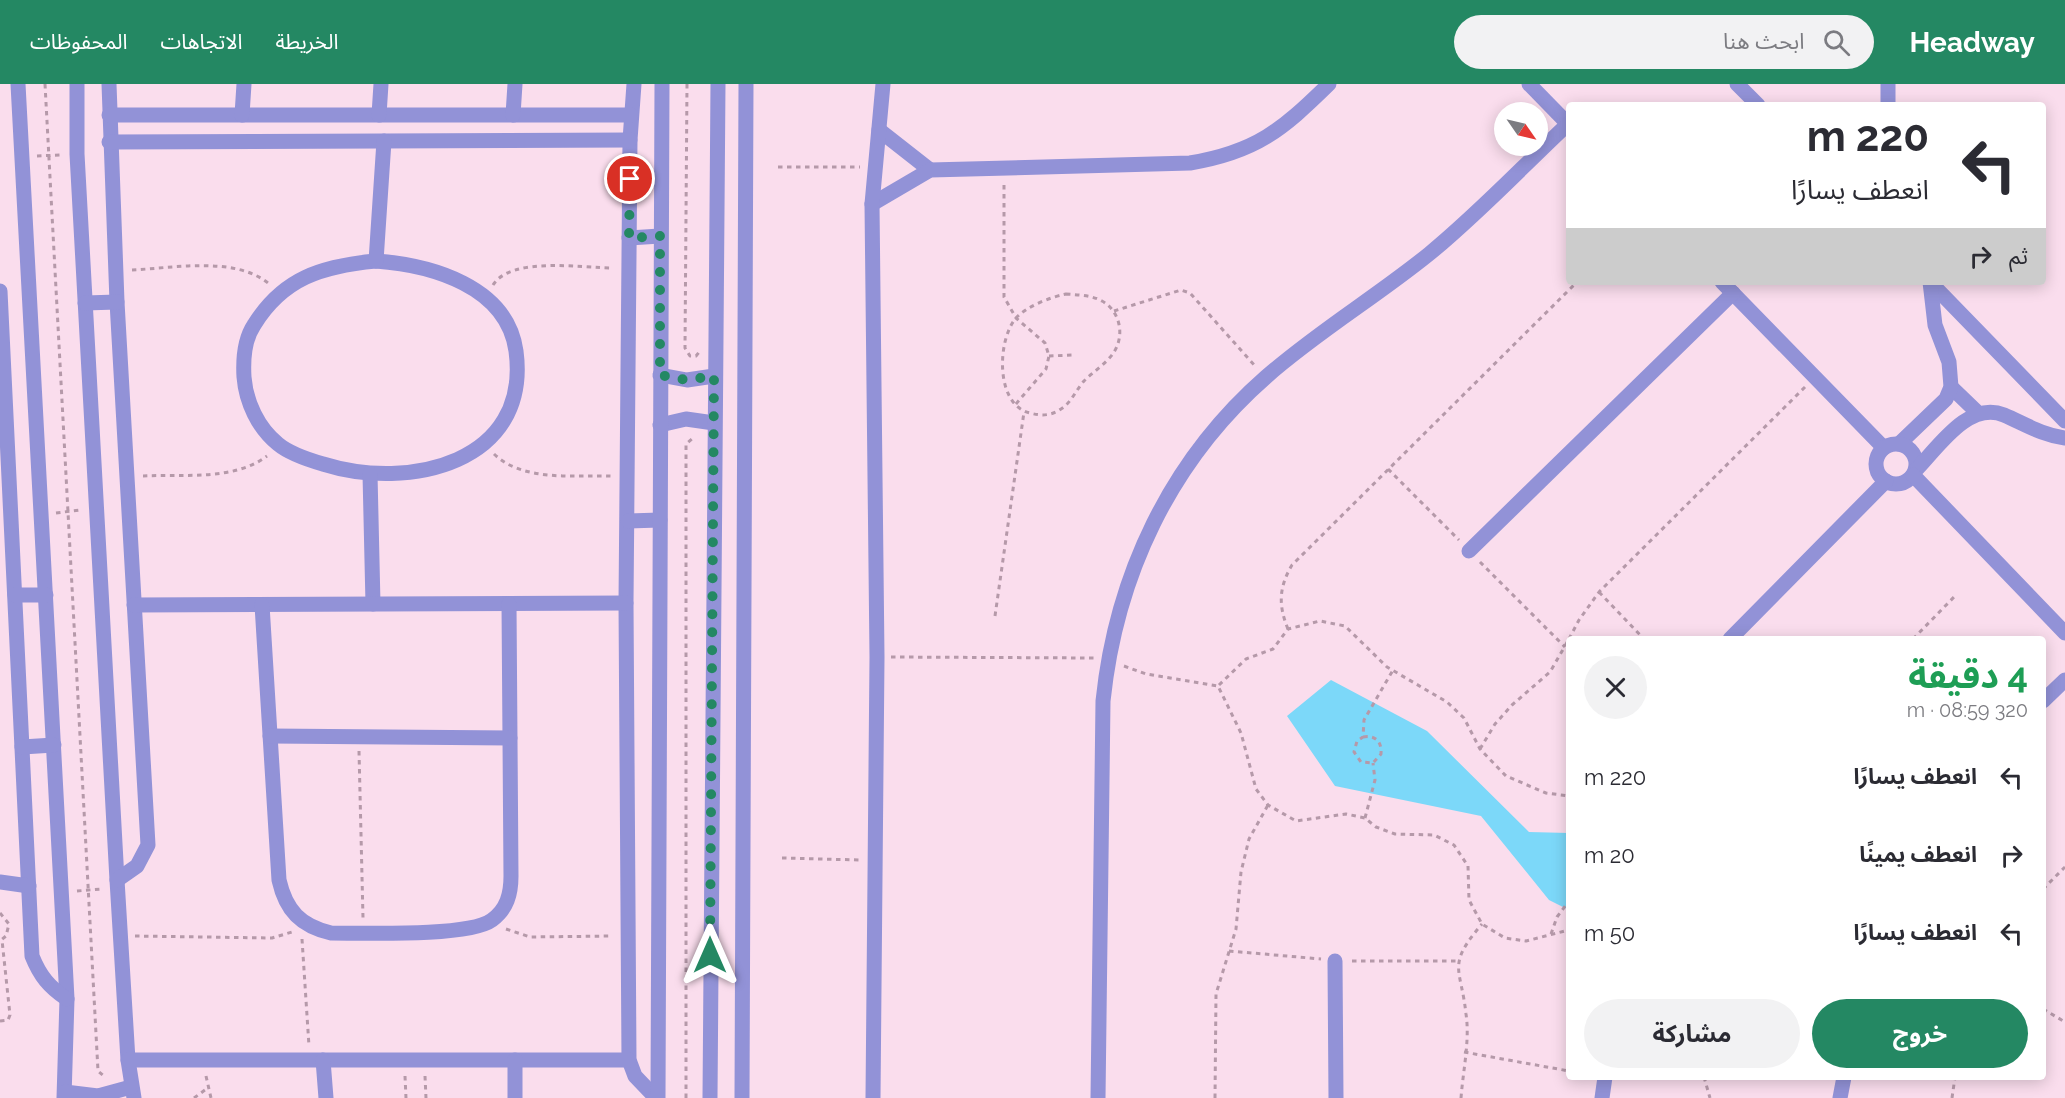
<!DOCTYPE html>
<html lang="ar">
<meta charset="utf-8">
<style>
body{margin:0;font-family:Raleway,"Noto Sans Arabic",sans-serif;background:#f2f2f3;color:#2b2b33;direction:rtl;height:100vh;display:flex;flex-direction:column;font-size:22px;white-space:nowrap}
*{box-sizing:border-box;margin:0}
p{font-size:20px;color:#7c7c81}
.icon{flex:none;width:33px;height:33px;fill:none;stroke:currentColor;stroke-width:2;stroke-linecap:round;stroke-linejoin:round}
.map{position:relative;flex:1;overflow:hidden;direction:ltr}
.details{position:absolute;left:1566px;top:552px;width:480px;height:444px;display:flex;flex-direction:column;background:#fff;border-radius:6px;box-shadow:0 3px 15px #0003;direction:rtl}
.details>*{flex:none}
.top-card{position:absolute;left:1566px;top:18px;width:480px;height:183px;border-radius:6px;box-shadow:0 3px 15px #0003;direction:rtl;background:#fff;color:#2b2b33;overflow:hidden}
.needle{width:39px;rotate:124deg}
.tools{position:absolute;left:1494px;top:18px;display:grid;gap:12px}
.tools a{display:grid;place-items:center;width:54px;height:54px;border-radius:50%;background:#fff;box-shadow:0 3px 15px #0003;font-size:30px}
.pin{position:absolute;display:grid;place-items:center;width:51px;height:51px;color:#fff;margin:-26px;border:3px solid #fff;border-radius:50%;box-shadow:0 2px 6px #0007}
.me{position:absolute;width:66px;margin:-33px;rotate:0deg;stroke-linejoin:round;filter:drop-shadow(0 0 4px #0008)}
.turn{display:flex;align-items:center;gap:21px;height:126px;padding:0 18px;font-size:27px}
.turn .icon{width:78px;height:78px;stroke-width:2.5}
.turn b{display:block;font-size:42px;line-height:51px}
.then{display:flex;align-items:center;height:57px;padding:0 18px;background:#0003;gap:12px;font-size:22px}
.round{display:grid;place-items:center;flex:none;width:63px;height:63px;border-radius:32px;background:#f2f2f3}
.overview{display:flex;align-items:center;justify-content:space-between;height:102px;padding:0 18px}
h1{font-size:36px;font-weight:700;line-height:45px;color:#1e9e55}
.action{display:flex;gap:12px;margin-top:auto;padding:12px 18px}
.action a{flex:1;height:69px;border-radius:36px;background:#248863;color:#fff;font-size:24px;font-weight:700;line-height:69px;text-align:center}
.action a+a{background:#f2f2f3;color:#2b2b33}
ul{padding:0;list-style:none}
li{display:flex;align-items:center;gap:18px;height:78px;padding:0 18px}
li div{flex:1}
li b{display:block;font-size:22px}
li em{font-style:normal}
header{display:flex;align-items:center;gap:36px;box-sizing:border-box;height:84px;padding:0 30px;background:#248863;color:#fff}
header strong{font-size:28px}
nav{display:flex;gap:33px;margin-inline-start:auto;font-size:21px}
.search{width:420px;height:54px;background:#f2f2f3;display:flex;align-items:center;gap:15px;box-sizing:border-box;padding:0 21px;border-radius:33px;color:#7c7c81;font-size:22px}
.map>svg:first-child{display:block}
</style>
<header>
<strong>Headway</strong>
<div class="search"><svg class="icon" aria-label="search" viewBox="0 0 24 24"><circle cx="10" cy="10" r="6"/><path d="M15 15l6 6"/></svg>ابحث هنا</div>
<nav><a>الخريطة</a><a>الاتجاهات</a><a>المحفوظات</a></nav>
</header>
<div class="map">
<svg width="2065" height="1014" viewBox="0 0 2065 1014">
<rect width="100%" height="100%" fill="#fadded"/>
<path fill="#7cd8f9" d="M1331 596 1427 647 1529 748 1569 749V826L1549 816 1481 732 1335 702 1287 632Z"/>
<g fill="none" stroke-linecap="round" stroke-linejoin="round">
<g stroke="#b599a9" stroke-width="3" stroke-dasharray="4.5 4.5" stroke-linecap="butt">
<path d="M45 0 98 987 105 993"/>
<path d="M687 0 685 264 690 272H696L700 267"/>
<path d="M37 72 60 71"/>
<path d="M778 83H860"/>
<path d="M1004 101V213L1016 234 1045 259 1049 272 1046 285 1015 321"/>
<path d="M132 186C174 184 234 172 268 199"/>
<path d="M493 201C511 172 582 184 612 184"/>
<path d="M1066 210C1078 211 1091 211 1102 217 1120 227 1125 251 1114 268 1107 279 1093 288 1084 297 1076 306 1071 319 1061 325 1051 332 1041 332 1030 329 995 321 997 256 1016 234 1027 222 1051 213 1066 210Z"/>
<path d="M1114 227 1181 206 1190 209 1256 283"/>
<path d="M1049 272 1073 271"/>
<path d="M494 370C523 398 574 391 611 392"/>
<path d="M1388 385 1459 456"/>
<path d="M143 392C184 390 234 397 267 372"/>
<path d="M56 429 80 426"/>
<path d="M1480 478 1565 563"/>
<path d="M1599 508 1644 555"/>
<path d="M995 532 1024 328"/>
<path d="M1288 545C1278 521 1279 503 1292 481L1577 198"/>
<path d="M1569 555 1579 536 1599 508 1805 303"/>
<path d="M1913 555 1954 513"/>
<path d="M891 573 1095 574"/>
<path d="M1124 582 1146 590 1218 602 1241 649 1256 705 1268 721 1296 737 1346 730 1365 734 1376 743 1395 750 1434 751 1454 761 1468 782 1469 816 1482 840 1505 854 1526 857 1569 846"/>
<path d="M1219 601 1246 575 1273 565 1288 545 1320 537 1345 542 1387 583 1447 618 1464 634 1480 665 1506 692 1546 709 1569 712"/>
<path d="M1363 653C1375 651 1382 657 1381 670L1373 679 1361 678 1354 668 1357 657 1363 653 1364 636 1393 586"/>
<path d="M1480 665 1495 640 1512 621 1550 588 1569 555"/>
<path d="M359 667 363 834"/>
<path d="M1365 734 1375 696 1373 679"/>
<path d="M782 774 860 776"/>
<path d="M2043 805 2065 783"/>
<path d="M77 807 101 805"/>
<path d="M0 829 9 840 6 852 0 857"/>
<path d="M506 845 530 853 612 852"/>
<path d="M1551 850 1557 833 1569 817"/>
<path d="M135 852 272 854 292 848"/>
<path d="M302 855 309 962"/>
<path d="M1229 867 1321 875"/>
<path d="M1352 877H1458"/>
<path d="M2043 925 2065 938"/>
<path d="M0 937 8 936 10 931 2 856"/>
<path d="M1464 968 1569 987"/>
<path d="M206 992 211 1014"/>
<path d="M405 992 406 1014"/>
<path d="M425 992 426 1014"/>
<path d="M1620 993H1643"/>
<path d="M1704 993 1710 1014"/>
<path d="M194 1014 209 1003"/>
<path d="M686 1014V360L693 354"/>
<path d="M1215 1014 1216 910 1236 845 1241 788 1249 755 1268 721"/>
<path d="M1461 1014C1463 987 1470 956 1466 930 1461 883 1446 882 1482 840"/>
<path d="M1952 1014 1955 993"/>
</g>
<g stroke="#9292d7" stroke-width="15">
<path d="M18 0 67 915 64 1014"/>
<path d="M77 0V70L117 796 128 976 134 1014"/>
<path d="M109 0 117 218 148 761 137 782 117 796"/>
<path d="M634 0 630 56 626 519 629 976 635 992 656 1014"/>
<path d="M1529 0 1569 41"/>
<path d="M1737 0 1758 21"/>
<path d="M1888 21V0"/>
<path d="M109 31H631"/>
<path d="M242 31 244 0"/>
<path d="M379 31 381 0"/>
<path d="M513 31 515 0"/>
<path d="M879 46 930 86"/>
<path d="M109 58 630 56"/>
<path d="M872 120 930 86 1190 79C1256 68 1282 46 1329 0"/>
<path d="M629 154 660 152"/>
<path d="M376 177C431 181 507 202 516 267 531 379 409 407 323 380 309 376 290 370 278 360 258 344 246 318 244 293 243 276 244 256 254 241 283 194 322 182 376 177Z"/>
<path d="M376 177 384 57"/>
<path d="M1722 198 1884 364"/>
<path d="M1930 198 2065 337"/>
<path d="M0 207 32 872C40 892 49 903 67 915"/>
<path d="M85 219 117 218"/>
<path d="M660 291 687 296 714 292"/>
<path d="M1951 303 1978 329"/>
<path d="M660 341 686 335 714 339"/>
<path d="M1899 360 1946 315 1951 303 1949 278 1935 241 1930 198"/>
<circle cx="1896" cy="380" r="20"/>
<path d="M1915 387C1937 365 1968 316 2004 331 2025 340 2042 351 2065 354"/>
<path d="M370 390 373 520"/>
<path d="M1913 391 2065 549"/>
<path d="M628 437 660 436"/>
<path d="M1469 467 1733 209"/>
<path d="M15 511H46"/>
<path d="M134 521 626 519"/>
<path d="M262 521 279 796C286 827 301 842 331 849 364 849 469 853 492 836 507 825 511 810 511 792L509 520"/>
<path d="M1730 555 1886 397"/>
<path d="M2043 617 2065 596"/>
<path d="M270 652 510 654"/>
<path d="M22 663 54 661"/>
<path d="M0 798 29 802"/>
<path d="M1335 877 1336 1014"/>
<path d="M128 976H629"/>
<path d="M323 976 326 1014"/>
<path d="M515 976V1014"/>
<path d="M65 1008 98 1012 131 1003"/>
<path d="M658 1014 662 0"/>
<path d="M710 1014 718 0"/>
<path d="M742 1014 746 0"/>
<path d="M873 1014 877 573 872 120 883 0"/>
<path d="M1098 1014 1103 617C1116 492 1170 377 1266 293 1317 248 1376 213 1429 170 1478 130 1522 83 1568 40"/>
<path d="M1602 1014 1605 993"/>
<path d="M1840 1014 1844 993"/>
</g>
</g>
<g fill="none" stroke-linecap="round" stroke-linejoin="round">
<path stroke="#248863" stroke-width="10" stroke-dasharray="0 18" d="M630 95 629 154 660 152V291L687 296 714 292 710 871"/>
</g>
</svg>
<div class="tools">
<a><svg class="needle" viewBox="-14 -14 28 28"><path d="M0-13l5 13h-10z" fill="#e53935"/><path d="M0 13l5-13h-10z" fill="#7c7c81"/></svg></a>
</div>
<div class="pin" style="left:630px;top:95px;background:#d93025"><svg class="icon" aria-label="arrive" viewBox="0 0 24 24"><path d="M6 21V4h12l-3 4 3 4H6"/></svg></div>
<svg class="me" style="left:710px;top:871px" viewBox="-20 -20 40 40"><path d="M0-17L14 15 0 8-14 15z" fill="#248863" stroke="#fff" stroke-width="4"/></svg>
<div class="top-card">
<div class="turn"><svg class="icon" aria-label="left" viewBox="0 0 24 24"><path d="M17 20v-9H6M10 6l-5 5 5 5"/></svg><div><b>220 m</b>انعطف يسارًا</div></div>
<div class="then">ثم<svg class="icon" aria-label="right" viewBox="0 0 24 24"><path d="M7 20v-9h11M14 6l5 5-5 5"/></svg></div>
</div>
<section class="details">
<div class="overview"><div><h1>4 دقيقة</h1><p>320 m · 08:59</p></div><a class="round"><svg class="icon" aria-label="close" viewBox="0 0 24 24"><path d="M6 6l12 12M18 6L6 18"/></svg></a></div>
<ul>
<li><svg class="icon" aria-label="left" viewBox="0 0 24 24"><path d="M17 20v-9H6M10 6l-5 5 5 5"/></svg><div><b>انعطف يسارًا</b></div><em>220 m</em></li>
<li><svg class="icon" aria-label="right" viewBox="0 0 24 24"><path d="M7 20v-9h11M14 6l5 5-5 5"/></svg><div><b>انعطف يمينًا</b></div><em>20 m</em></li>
<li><svg class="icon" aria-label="left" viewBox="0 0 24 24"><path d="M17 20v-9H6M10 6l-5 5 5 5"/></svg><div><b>انعطف يسارًا</b></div><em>50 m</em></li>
</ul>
<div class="action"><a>خروج</a><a>مشاركة</a></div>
</section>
</div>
